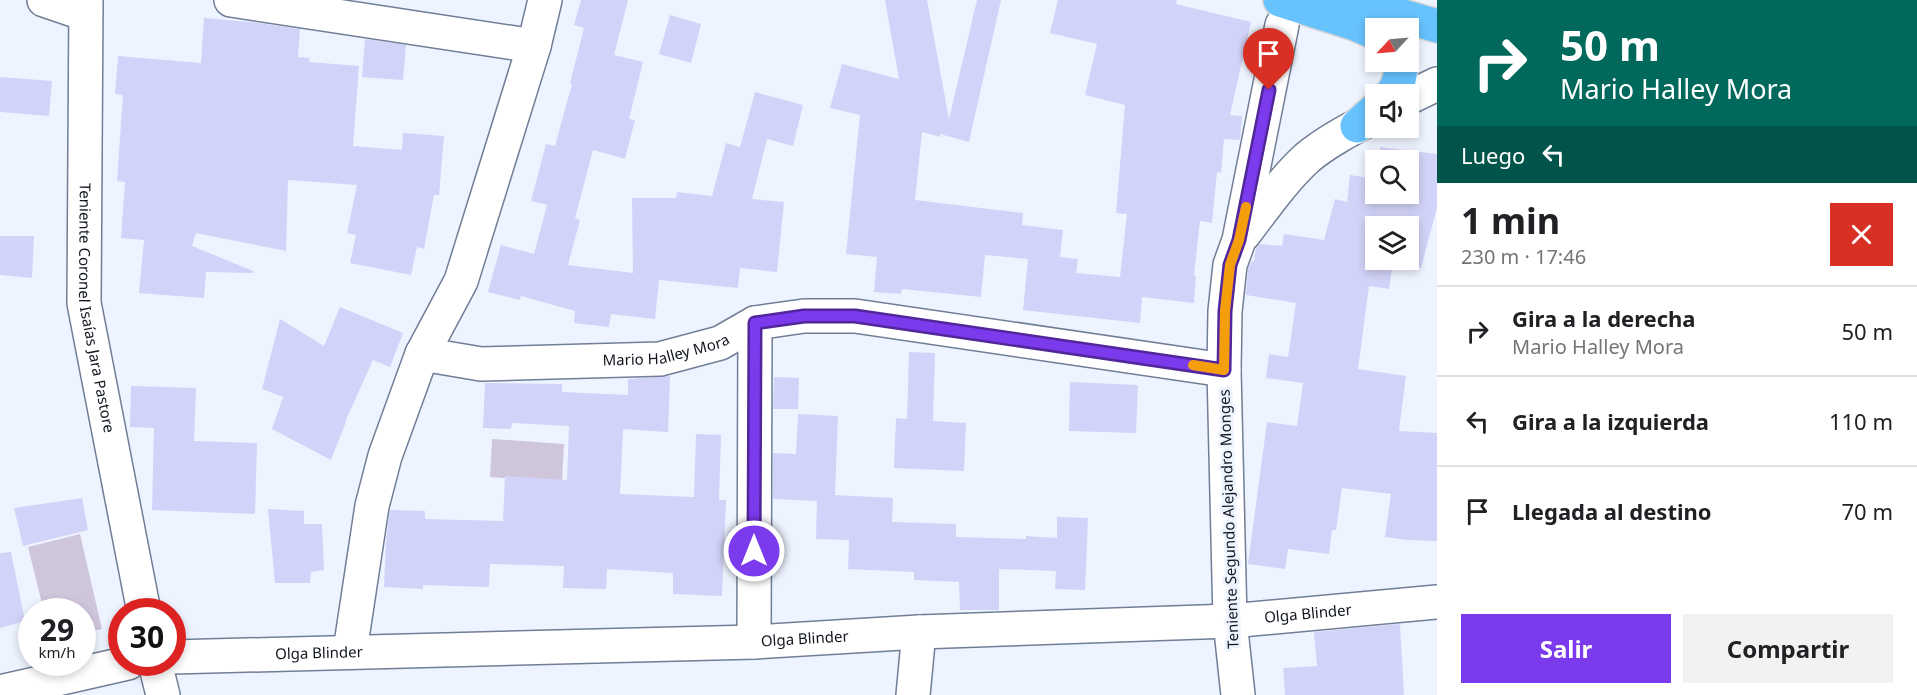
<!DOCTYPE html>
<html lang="es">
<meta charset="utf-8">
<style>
body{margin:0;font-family:"Noto Sans",sans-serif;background:#f2f2f2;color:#202124;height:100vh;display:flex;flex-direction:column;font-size:22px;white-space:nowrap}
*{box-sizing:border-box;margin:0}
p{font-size:20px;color:#757577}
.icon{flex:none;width:33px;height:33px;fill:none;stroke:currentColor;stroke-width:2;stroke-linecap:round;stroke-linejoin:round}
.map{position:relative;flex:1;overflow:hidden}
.side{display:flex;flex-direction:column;background:#fff;width:480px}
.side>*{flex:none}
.banner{background:#00695c;color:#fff;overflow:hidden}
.needle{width:39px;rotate:244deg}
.tools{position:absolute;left:1365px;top:18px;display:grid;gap:12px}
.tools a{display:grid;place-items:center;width:54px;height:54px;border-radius:0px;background:#fff;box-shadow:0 3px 9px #0003;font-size:30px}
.speed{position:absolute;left:18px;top:598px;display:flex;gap:12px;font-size:30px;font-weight:700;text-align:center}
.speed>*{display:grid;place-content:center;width:78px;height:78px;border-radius:50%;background:#fff;box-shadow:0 3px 9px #0003;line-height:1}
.speed small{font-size:15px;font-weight:400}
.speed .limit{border:9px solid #d22;background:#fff;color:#111}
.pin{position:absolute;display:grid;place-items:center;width:51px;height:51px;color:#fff;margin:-62px -26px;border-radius:50% 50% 50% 0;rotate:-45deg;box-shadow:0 0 6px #0007}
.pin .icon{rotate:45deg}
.me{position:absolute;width:66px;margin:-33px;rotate:0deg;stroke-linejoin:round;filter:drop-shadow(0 0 4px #0008)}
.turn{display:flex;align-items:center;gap:21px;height:126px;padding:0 24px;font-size:27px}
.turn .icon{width:78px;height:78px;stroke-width:2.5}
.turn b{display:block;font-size:42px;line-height:51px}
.then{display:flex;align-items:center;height:57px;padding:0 24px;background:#0003;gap:12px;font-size:22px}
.round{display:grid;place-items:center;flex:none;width:63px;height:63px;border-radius:0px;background:#f2f2f2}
.head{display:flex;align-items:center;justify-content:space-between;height:102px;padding:0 24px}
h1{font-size:36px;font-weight:700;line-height:45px}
.button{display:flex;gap:12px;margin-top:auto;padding:12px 24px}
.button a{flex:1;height:69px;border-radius:0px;background:#7c3aed;color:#fff;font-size:24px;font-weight:700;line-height:69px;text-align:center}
.button a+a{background:#f2f2f2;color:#202124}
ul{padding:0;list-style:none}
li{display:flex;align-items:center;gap:18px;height:90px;padding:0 24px;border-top:2px solid #e0e0e0}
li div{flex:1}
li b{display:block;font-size:22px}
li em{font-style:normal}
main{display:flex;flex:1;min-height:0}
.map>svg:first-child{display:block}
</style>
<main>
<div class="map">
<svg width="1437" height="695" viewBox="0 0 1437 695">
<rect width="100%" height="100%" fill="#eef4ff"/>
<g fill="#d0c6dc">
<path d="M492 439 564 444 562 482 490 477Z"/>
<path d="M80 534 102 629 83 633 82 612H44L28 547Z"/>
</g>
<g fill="#d2d3f8" fill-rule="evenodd">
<path d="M581 0H628L614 55 643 62 629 119 635 120 625 159 593 150 575 218 580 220 568 265 633 273 632 198H676L677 192 712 196 726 143 740 147 755 92 803 105 793 146 767 139 752 199 784 202 777 272 740 268 738 288 659 280 655 319 611 314 609 327 574 323 575 311 521 296 520 300 488 292 501 245 534 254 547 205 531 201 546 144 555 146 572 84 570 83 584 28 574 25Z"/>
<path d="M885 0H927L949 119 977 0H1001L969 142 940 134V137L922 132 915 200 1023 213 1022 225 1063 230 1060 257 1078 259 1076 273 1120 277 1127 214 1116 213 1125 105 1085 95 1097 44 1050 33 1058 0H1177L1176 4 1251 22 1230 115 1242 116 1240 140 1224 139 1221 173 1217 172 1212 223 1200 221 1194 275 1196 276 1194 303 1142 297 1140 323 1023 310 1028 259 985 255 981 297 902 289 901 294 874 292 877 257 846 254 860 115 830 108 842 64 899 79Z"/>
<path d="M670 15 701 24 691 63 659 54Z"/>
<path d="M204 18 250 22 300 29 298 57 310 58 309 62 359 66 353 146 402 150 403 133 444 136 439 195H434L424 249 417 247 411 275 350 263 356 235 347 233 357 185 288 180 286 251 196 233 192 246 253 271V273L206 272 204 298 139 293 144 240 121 238 125 182 117 181 123 95 115 94 118 56 201 63Z"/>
<path d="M365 39 406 45 403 80 362 77Z"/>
<path d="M0 77 52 81 49 116 0 112Z"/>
<path d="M1380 147 1437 154V208L1421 268 1393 261 1389 289 1369 286 1358 369 1406 376 1399 431 1437 433V541L1408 540 1385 537 1391 494 1342 488 1336 530H1332L1329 554 1288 549 1285 569 1248 564 1267 422 1297 426 1303 383 1266 378 1269 354 1288 357 1296 303 1246 295 1248 269 1252 261H1254L1256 248 1260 244 1282 246 1284 234 1324 240 1335 199 1347 202 1350 175 1376 179V194H1408V160H1378ZM1376 226H1408V260H1376Z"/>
<path d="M0 236H34L32 278 0 275Z"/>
<path d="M340 307 403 333 390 367 373 360 345 422H346L331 460 272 429 283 397 262 389 280 319 324 346Z"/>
<path d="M909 352 935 353 933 421 966 423 964 471 894 468 896 418 907 419Z"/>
<path d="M670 376 668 432 623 429 620 494 694 497 696 434 721 435 719 500H726L722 596 673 594V573L607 569 606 589 563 588 564 566 490 564 489 587 423 585V589L384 587 386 542 390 510 425 511V519L503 521 505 476 567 480 569 426 512 423 511 429 483 428 485 383 562 384V392L628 395V379Z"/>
<path d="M774 377 799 378 798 409H773Z"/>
<path d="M1070 382 1138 385 1136 433 1069 431Z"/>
<path d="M131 386 196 388 194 441 257 443 255 514 152 510 154 428 130 427Z"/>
<path d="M798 414 838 416 835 495 893 498 892 522 956 524V537L1026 539V536L1057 538V517L1088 518 1085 590 1055 589 1056 571 999 569V610H960L959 582 914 580V572L848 569 849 540 816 539 817 501 773 499V453L796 454Z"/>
<path d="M82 498 88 530 23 546 14 508Z"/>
<path d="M268 509 304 511V524H322L324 570 311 572 310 583H275Z"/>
<path d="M11 552 25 621 0 628V553Z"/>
<path d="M1400 624 1404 695H1285L1283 668 1317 666 1314 632Z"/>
</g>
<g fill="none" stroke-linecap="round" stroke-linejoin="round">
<defs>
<g id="minor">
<path d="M44 0 85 14"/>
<path id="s1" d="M86 0 84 303 144 612"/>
<path d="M231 0 534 46"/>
<path d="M1408 98 1437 84"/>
<path d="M1244 234C1264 208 1283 180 1307 158 1327 141 1353 128 1376 116"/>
<path id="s2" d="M422 354 481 364 660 359 720 343 755 323 804 316H855L1224 370"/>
<path d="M754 642 755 323"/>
<path d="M350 651 372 506 385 456 422 354 461 281 534 46 545 0"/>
<path id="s3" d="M172 657 754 642 919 632 1230 621 1437 602"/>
<path d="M155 663 163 695"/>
<path d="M0 692 128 663"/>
<path d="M913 695 919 632"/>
<path d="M1238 695 1230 621 1224 370 1225 311 1230 265 1239 240 1282 25"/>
</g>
<g id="highway">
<path d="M1280 0 1352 23 1376 33"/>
<path d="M1348 0 1437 26"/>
<path d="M1392 94C1399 84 1402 74 1400 62"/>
<path d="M1357 126 1376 109"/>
</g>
</defs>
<use href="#minor" stroke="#707e96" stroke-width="36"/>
<use href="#highway" stroke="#d4d5d6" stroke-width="36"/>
<use href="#minor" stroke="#fff" stroke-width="33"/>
<use href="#highway" stroke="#67c2fe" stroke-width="33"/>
</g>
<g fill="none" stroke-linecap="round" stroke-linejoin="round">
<defs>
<path id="route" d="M754 551 755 323 804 316H855L1224 370 1225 311 1230 265 1239 240 1269 90"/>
</defs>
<use href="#route" stroke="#51269a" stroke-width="15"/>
<use href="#route" stroke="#7c3aed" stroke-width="10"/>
<path stroke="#f59e0b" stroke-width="10" d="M1193 365 1224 370 1225 311 1230 265 1239 240 1246 207"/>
</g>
<g text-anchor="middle" stroke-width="6" stroke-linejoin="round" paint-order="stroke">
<g font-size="15" fill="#10151e" stroke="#eef4ff">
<text dy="5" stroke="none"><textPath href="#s1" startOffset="309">Teniente Coronel Isaías Jara Pastore</textPath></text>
<text dy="5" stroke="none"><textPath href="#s2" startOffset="246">Mario Halley Mora</textPath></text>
<text transform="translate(1229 519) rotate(-92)" y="5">Teniente Segundo Alejandro Monges</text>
<text dy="5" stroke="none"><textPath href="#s3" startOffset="1137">Olga Blinder</textPath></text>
<text dy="5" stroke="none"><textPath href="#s3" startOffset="633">Olga Blinder</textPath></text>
<text dy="5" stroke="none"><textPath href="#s3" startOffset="147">Olga Blinder</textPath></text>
</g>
</g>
</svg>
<div class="tools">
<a><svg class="needle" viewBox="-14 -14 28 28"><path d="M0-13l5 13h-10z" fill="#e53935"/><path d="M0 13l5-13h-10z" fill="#757577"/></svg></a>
<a><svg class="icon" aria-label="sound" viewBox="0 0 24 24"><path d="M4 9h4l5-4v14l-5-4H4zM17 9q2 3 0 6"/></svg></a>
<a><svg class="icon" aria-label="search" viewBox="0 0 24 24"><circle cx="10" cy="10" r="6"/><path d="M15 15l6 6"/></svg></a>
<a><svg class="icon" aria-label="layers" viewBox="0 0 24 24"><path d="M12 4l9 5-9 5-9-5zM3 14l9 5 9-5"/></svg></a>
</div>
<div class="speed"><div>29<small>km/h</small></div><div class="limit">30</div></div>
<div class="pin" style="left:1269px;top:90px;background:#d93025"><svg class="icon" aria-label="arrive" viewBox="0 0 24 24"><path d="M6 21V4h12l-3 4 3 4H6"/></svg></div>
<svg class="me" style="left:754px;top:551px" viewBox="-20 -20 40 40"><circle r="17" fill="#7c3aed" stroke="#fff" stroke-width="3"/><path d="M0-11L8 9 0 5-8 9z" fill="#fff"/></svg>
</div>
<section class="side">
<div class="banner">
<div class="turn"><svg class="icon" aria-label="right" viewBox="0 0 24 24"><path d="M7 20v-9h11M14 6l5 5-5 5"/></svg><div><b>50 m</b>Mario Halley Mora</div></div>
<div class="then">Luego<svg class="icon" aria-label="left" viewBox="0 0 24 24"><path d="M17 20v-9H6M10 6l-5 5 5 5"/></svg></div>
</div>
<div class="head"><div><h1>1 min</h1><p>230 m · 17:46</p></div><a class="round" style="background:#d93025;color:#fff"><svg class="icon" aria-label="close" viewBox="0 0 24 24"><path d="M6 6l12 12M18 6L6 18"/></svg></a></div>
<ul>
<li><svg class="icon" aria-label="right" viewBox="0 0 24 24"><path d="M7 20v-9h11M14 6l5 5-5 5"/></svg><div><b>Gira a la derecha</b><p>Mario Halley Mora</p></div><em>50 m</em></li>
<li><svg class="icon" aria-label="left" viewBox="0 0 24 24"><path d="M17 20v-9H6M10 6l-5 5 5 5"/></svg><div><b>Gira a la izquierda</b></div><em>110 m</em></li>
<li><svg class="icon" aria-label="arrive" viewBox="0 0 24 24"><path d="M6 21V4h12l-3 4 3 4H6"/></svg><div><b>Llegada al destino</b></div><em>70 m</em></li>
</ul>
<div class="button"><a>Salir</a><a>Compartir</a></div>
</section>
</main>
